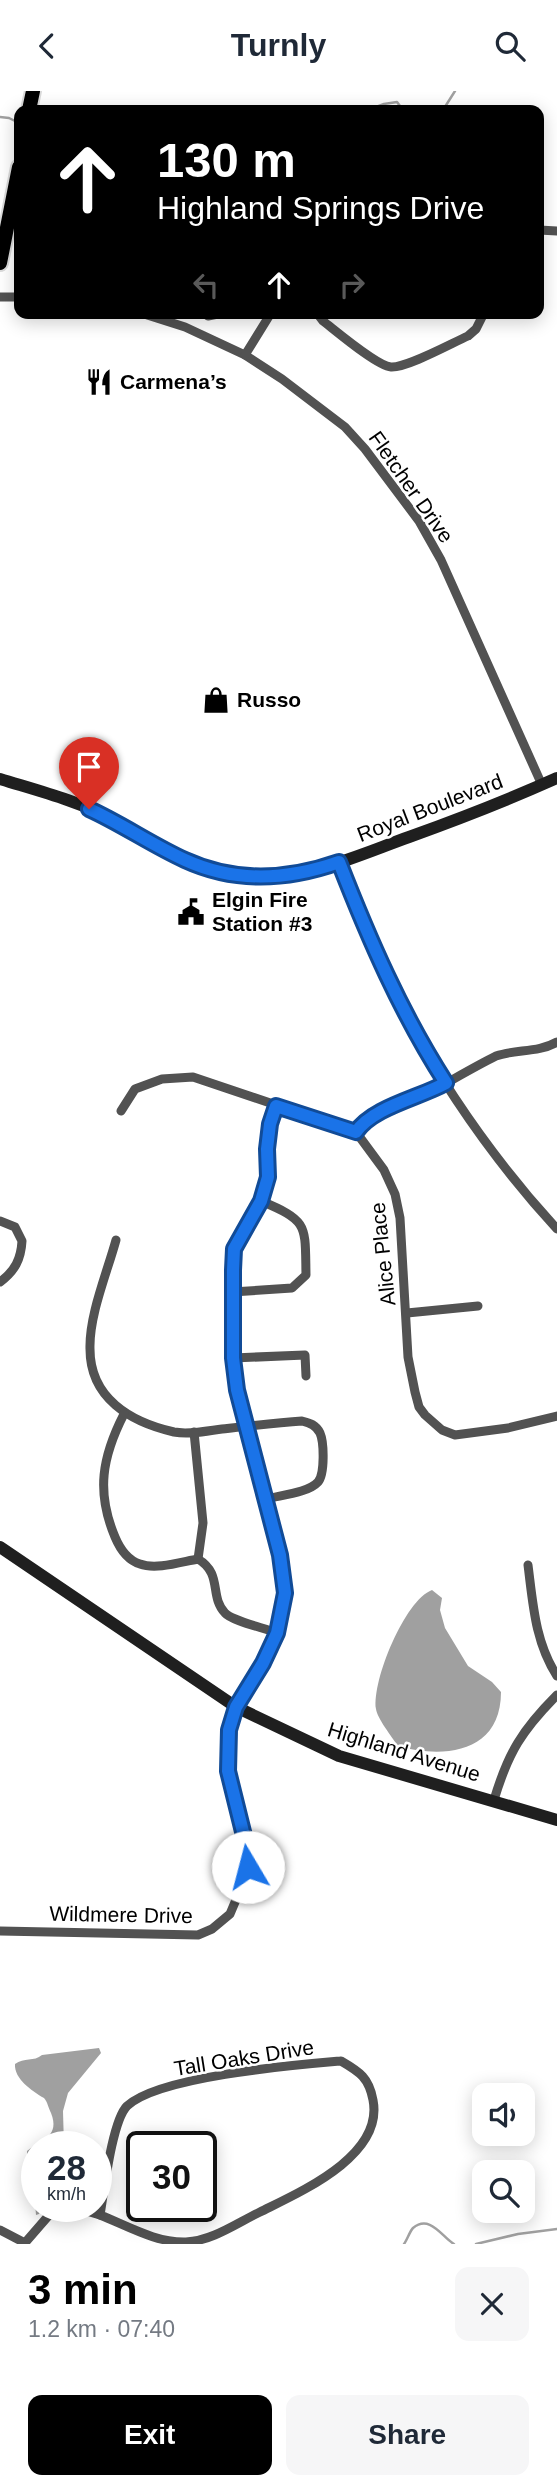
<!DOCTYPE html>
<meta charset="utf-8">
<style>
body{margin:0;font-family:Helvetica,sans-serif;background:#f6f6f7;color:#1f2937;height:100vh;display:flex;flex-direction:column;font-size:26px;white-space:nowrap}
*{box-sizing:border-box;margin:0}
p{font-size:23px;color:#747a83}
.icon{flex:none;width:38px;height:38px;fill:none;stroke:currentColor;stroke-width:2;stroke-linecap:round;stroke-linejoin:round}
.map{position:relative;height:2153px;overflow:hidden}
.sheet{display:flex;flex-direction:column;background:#fff;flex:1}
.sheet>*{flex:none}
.banner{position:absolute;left:14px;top:14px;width:530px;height:214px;border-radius:14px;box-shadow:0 4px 18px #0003;background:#000;color:#fff;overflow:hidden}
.fabs{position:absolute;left:472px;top:1992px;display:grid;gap:14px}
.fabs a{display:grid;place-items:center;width:63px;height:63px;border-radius:14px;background:#fff;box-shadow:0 4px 18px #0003;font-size:35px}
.speed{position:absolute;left:21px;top:2040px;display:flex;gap:14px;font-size:35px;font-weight:700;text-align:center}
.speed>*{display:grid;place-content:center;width:91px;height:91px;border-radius:50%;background:#fff;box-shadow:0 4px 18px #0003;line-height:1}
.speed small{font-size:18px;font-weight:400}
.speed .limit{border:4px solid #111;border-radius:10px;background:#fff;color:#111}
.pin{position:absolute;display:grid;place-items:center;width:60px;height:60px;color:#fff;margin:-72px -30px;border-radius:50% 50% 50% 0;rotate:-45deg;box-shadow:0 0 7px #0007}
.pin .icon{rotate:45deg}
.me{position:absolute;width:77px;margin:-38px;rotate:352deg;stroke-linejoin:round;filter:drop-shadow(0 0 5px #0008)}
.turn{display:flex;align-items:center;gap:24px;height:147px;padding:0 28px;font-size:32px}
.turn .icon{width:91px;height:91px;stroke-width:2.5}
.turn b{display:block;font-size:49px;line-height:60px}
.lanes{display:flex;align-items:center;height:66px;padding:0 28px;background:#0003;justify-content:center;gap:35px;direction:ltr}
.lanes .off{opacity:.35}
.round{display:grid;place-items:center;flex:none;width:74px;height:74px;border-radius:14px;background:#f6f6f7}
.overview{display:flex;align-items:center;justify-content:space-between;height:119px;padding:0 28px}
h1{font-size:42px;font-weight:700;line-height:52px;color:#000}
.cta{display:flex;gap:14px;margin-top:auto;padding:14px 28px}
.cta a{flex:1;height:80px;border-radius:14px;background:#000;color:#fff;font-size:28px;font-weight:700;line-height:80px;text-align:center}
.cta a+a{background:#f6f6f7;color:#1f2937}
header{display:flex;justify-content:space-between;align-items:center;height:91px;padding:0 28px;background:#fff;font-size:32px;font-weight:700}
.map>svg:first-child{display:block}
</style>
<header><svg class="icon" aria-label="back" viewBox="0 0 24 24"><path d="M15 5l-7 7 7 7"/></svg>Turnly<svg class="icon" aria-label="search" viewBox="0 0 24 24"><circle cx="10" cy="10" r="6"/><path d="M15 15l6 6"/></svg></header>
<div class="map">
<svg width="557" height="2153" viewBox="0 0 557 2153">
<rect width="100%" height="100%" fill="#fff"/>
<g fill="#a0a0a0">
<path d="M432 1499 442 1507 440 1519 445 1537 468 1575 492 1591 501 1601C501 1662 444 1668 398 1655 392 1646 377 1627 376 1618 372 1589 405 1509 432 1499Z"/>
<path d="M99 1957 101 1962 68 2002 63 2020 64 2056H37V2116H43L39 2123 36 2124 34 2099 27 2086V2060C43 2048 60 2045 51 2022 48 2016 48 2012 44 2007 32 2000 14 1988 15 1973 24 1966 34 1971 42 1964Z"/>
</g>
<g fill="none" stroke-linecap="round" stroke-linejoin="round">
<g stroke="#a0a0a0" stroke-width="2.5">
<path d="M368 19 384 13 397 11 403 19"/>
<path d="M443 19 455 0"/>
<path d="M0 26 9 27 19 32"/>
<path d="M404 2153C407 2149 410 2140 413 2137 430 2123 442 2146 454 2153"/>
<path d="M476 2153 518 2143 557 2138"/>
</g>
<defs>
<g id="primary">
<path d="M29 19 33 0"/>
<path d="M0 172 19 76"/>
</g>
</defs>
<use href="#primary" stroke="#dbdbdb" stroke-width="18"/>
<g stroke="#525252" stroke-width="9">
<path d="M539 139 557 140"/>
<path d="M0 206H19"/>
<path d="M141 222 185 236 245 264 282 288 345 336 365 358 419 430 441 469 542 694"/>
<path d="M317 222 323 230C336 240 377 275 391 276 407 277 452 252 468 245L476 238 484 222"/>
<path d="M208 225 223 222"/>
<path d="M245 264 271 222"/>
<path d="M339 771C355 813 370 854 390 895 434 982 491 1066 557 1138"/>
<path d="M121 1020 135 998 162 988 193 986 356 1041 384 1079 395 1103 400 1127 408 1266 415 1301 419 1316 425 1324 442 1339 455 1344 508 1337 557 1325"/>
<path d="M356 1041C373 1015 406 1013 432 1000 454 988 474 976 496 965 516 958 538 962 557 951"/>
<path d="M0 1130 15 1136 22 1150C21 1168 15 1180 0 1191"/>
<path d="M116 1149C107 1182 89 1224 90 1258 90 1307 130 1331 174 1341 189 1344 207 1340 222 1338 249 1335 275 1332 302 1330 310 1332 316 1334 320 1342 324 1351 325 1383 318 1391 308 1402 281 1404 266 1408"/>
<path d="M232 1201 292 1197 306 1184C305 1134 309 1130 261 1110"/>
<path d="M407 1222 478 1215"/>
<path d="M233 1267 305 1264 306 1285"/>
<path d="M124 1323C102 1366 96 1401 115 1446 120 1458 127 1469 140 1473 156 1479 181 1471 198 1468 223 1483 209 1505 225 1522 232 1530 265 1537 277 1542"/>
<path d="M194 1341 203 1432 198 1468"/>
<path d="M528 1474C533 1513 535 1551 557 1585"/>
<path d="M494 1709C508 1662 522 1639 557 1604"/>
<path d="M0 1840 198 1844 212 1838 230 1823 246 1785 248 1761 228 1680 229 1639 236 1616 263 1571 277 1542 285 1502 280 1464 237 1299 233 1267 234 1158 261 1110 268 1085 266 1058 270 1033 276 1015"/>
<path d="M341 1970C360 1981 369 1987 373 2009 384 2065 300 2101 260 2121 237 2132 212 2150 186 2151 156 2152 128 2135 100 2124 104 2101 112 2030 127 2015 159 1985 295 1974 341 1970Z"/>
<path d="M0 2139 25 2152"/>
<path d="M24 2153 50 2123 83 2119 100 2124"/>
</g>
<g stroke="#1f1f1f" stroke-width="12">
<path d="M0 688C39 700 78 710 115 729 150 747 181 770 219 781 283 800 350 767 409 746 459 728 508 709 557 687"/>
<path d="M0 1456 236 1616 339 1665 557 1729"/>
</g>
<use href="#primary" stroke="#000" stroke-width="14"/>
</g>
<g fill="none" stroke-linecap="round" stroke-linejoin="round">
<defs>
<path id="route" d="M89 718C122 733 152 754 185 769 235 792 288 789 339 771 369 848 401 922 446 992 419 1007 373 1016 356 1041L276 1015 270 1033 267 1058 268 1086 261 1110 234 1158 233 1179V1267L237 1299 280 1464 285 1502 277 1542 263 1572 236 1616 229 1639 228 1680 248 1761V1776"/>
</defs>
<use href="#route" stroke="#114b97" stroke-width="18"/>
<use href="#route" stroke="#1a73e8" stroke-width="12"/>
</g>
<defs>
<symbol id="restaurant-bare" viewBox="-9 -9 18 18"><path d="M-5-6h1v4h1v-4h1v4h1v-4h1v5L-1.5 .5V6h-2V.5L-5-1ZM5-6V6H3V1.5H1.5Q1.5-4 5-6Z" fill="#000" stroke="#fff" stroke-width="2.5" paint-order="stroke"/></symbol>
<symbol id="shop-bare" viewBox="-9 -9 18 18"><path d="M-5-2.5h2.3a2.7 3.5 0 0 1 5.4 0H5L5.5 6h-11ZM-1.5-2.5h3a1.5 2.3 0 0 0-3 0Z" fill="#000" stroke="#fff" stroke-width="2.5" paint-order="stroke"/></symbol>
<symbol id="civic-bare" viewBox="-9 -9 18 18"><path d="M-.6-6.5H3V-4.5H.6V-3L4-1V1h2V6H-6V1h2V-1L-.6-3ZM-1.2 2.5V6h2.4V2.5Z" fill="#000" stroke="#fff" stroke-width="2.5" paint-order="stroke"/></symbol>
</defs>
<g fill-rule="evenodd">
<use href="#restaurant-bare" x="80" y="272" width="38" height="38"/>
<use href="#shop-bare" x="197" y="590" width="38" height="38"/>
<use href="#civic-bare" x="172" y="802" width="38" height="38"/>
</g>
<g text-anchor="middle" stroke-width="5" stroke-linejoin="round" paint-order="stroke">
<g font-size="21" font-weight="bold" fill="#000" stroke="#fff" text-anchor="start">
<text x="120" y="298">Carmena’s</text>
<text x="237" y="616">Russo</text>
<text x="212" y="816">Elgin Fire<tspan x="212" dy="24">Station #3</tspan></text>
</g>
<g font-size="21" fill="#000" stroke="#fff">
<text transform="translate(411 396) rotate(55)" y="7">Fletcher Drive</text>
<text transform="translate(430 717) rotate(-21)" y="7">Royal Boulevard</text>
<text transform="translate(383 1163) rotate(-96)" y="7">Alice Place</text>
<text transform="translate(404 1661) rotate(17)" y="7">Highland Avenue</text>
<text transform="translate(121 1824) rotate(1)" y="7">Wildmere Drive</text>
<text transform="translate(244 1967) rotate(-9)" y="7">Tall Oaks Drive</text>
</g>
</g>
</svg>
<div class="fabs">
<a><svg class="icon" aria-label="sound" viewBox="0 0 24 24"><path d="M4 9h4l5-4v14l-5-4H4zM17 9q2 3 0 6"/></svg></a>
<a><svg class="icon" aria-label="search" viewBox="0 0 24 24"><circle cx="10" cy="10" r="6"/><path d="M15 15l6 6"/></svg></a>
</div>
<div class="speed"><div>28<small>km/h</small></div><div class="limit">30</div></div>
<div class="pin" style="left:89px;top:718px;background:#d93025"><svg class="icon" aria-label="arrive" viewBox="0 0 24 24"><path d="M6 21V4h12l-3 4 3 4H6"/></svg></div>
<svg class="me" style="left:248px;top:1776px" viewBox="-20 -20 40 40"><circle r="19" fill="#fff"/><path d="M0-13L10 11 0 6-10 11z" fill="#1a73e8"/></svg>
<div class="banner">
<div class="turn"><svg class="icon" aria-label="ahead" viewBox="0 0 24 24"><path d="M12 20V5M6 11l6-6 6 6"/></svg><div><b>130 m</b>Highland Springs Drive</div></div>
<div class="lanes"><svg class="icon off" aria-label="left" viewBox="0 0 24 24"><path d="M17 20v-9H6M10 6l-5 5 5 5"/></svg><svg class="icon" aria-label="ahead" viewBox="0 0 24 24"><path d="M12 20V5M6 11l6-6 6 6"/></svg><svg class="icon off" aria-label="right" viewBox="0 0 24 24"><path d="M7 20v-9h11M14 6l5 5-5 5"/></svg></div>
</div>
</div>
<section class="sheet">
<div class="overview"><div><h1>3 min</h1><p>1.2 km · 07:40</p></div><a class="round"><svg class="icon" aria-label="close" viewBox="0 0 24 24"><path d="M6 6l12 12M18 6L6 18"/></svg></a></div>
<div class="cta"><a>Exit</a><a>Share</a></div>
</section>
